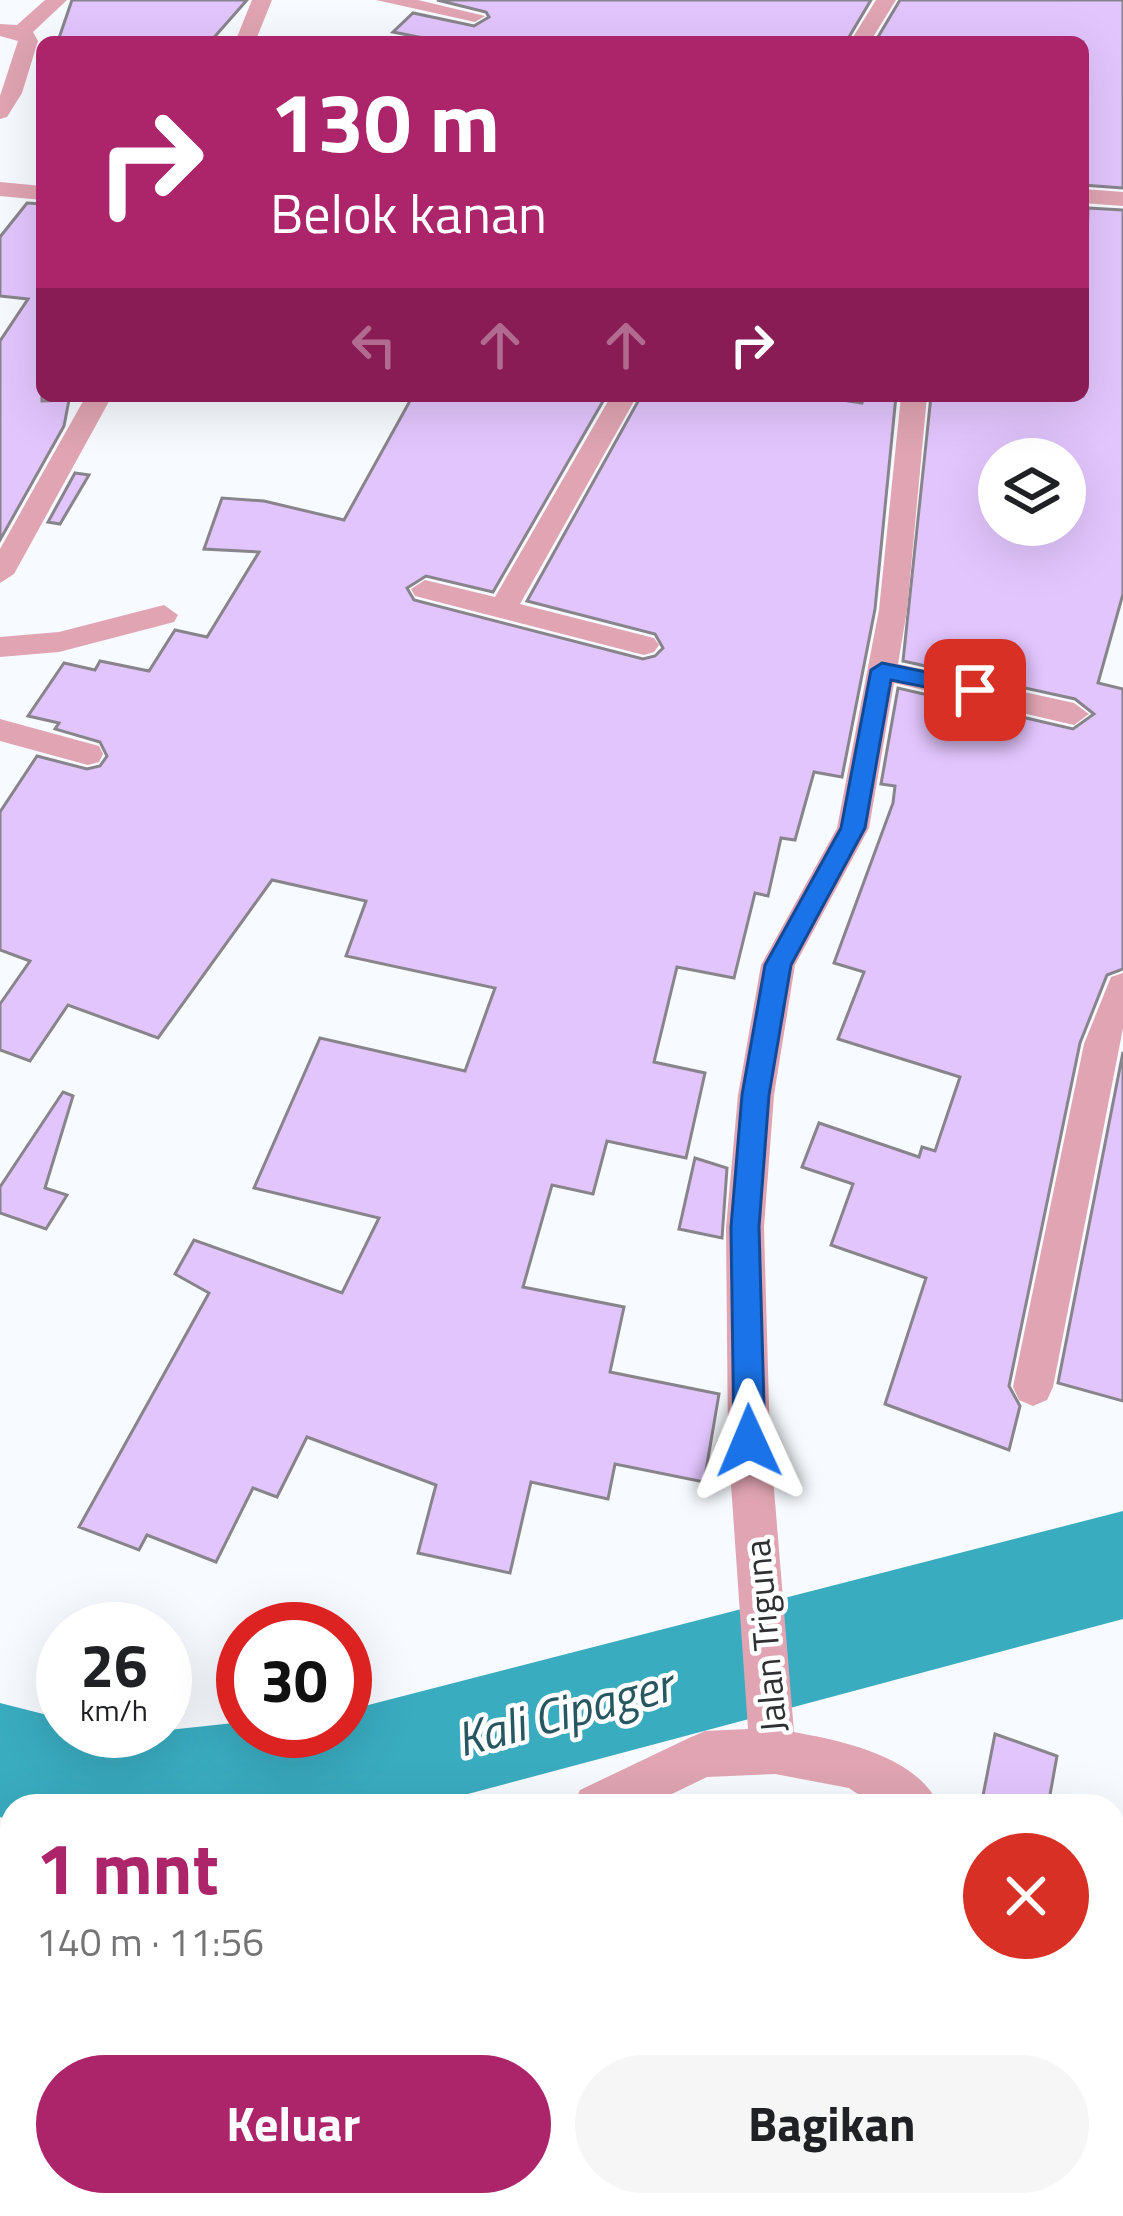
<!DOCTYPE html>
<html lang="id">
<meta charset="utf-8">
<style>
body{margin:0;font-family:"Titillium Web",sans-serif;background:#f6f6f6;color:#202124;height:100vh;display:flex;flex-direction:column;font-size:45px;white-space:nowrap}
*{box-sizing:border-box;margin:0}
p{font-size:39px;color:#757577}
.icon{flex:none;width:66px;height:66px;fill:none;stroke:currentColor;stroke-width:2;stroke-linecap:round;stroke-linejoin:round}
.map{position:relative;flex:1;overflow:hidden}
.side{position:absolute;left:0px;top:1794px;width:1125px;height:423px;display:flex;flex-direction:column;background:#fff;border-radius:36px 36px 0 0;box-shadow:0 12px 48px #0002}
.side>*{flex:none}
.guide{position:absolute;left:36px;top:36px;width:1053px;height:366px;border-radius:18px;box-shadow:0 12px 48px #0002;background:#ac2469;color:#fff;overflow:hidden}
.controls{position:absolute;left:978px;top:438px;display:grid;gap:24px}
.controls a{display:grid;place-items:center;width:108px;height:108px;border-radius:50%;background:#fff;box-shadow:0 12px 48px #0002;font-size:60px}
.speed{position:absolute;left:36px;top:1602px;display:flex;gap:24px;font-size:60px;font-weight:700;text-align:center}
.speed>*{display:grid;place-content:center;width:156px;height:156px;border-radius:50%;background:#fff;box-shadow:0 12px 48px #0002;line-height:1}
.speed small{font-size:30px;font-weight:400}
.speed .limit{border:18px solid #d22;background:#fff;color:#111}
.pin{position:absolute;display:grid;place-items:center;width:102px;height:102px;color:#fff;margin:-51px;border-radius:24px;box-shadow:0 6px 18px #0006}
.me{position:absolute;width:132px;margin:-66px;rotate:359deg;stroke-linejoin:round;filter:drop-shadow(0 0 9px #0008)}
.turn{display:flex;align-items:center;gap:42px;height:252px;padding:0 36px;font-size:54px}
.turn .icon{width:156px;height:156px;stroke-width:2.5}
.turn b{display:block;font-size:84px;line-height:102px}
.lanes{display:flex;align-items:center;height:114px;padding:0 36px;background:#0003;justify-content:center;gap:60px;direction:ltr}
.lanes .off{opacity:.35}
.round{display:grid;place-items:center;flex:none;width:126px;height:126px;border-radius:63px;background:#f6f6f6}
.headline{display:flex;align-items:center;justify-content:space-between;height:204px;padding:0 36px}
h1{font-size:72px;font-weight:700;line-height:90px;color:#ac2469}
.button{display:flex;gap:24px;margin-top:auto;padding:24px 36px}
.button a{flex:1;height:138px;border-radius:72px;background:#ac2469;color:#fff;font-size:48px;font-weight:700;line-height:138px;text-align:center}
.button a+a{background:#f6f6f6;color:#202124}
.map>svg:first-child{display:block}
</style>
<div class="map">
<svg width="1123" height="2216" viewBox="0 0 1123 2216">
<rect width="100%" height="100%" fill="#f7fafe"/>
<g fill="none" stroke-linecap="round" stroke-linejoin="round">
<path fill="#3aacc0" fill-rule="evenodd" d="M1123 1511V1619L423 1806H12V1821L0 1817V1703L63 1719V1731L122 1735 243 1722V1731H345V1711Z"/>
</g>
<g fill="#e2c5fd" stroke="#88848b" stroke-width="3" fill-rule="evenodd">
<path d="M72 0H247L210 42 59 38Z"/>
<path d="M437 0H871L846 42H444L393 32 413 13 474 26 489 17 486 12Z"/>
<path d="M900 0H1123V188L1083 185V42H875Z"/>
<path d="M27 203 42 204V401L69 400 64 426 0 540V341L28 299 0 296V237Z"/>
<path d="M1088 208 1123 210V594L1098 683 1123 689V969L1107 975 1080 1043 1009 1386 1020 1406 1009 1450 885 1404 926 1278 831 1245 853 1184 802 1167 819 1123 919 1157 922 1147 935 1151 960 1077 838 1039 864 972 834 963 893 803 895 786 881 784 898 688 1073 729 1094 714 1075 699 903 661 931 396H1083ZM999 459H1065V525H999Z"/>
<path d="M421 396H606L493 592 426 576 407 588 414 600 643 659 655 656 663 648 655 634 527 601 641 396H816L862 403 864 396H896L875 609 842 777 814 772 795 840 781 838 768 896 755 893 734 978 677 967 654 1062 705 1073 686 1158 607 1141 593 1194 552 1185 523 1287 624 1307 610 1372 719 1394 704 1482 615 1464 608 1499 531 1482 510 1573 418 1553 436 1485 307 1437 277 1497 253 1488 216 1562 147 1535 139 1550 79 1527 209 1293 175 1274 194 1240 342 1293 379 1218 254 1188 320 1038 465 1071 495 988 346 956 366 901 272 880 158 1038 68 1005 30 1061 0 1050V1004L30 961 0 950V812L37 756 87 769 100 766 107 756 100 742 55 729 59 723 28 716 64 663 95 670 100 661 149 671 175 630 207 637 259 552 204 549 222 498 264 501 344 520 411 399Z"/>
<path d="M75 473 89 475 60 524 48 522Z"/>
<path d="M1123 1052V1401L1058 1383Z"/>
<path d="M63 1092 73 1096 45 1188 67 1195 46 1229 0 1213V1187Z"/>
<path d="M695 1158 727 1168 722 1238 679 1229Z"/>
<path d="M995 1734 1057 1756 1048 1806H981Z"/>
</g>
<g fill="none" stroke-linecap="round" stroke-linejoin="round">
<g fill="#e0a4b2" fill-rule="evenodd">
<path d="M45 0H67L33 32 38 41 22 93 7 117 0 119V96L18 41 0 36V24L17 25Z"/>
<path d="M252 0H272L255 42H235Z"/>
<path d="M376 0H418L485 16 475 22Z"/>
<path d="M876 0H896L870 42H850Z"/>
<path d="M0 182 42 186V200L0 196Z"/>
<path d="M1083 189 1123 192V206L1083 203Z"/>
<path d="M86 396H112L14 574 0 583V549Z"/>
<path d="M611 396H637L520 604 654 638 659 645 654 652 644 655 415 596 411 589 425 580 495 597Z"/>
<path d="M901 396H927L907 610 898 664 1074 703 1089 714 1074 725 894 683 869 828 795 965 774 1095 764 1227 770 1441 794 1732C842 1741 918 1756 939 1806H875L849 1788 775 1774 707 1777 647 1806H573L580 1790 689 1738 705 1731 748 1729 728 1441 726 1227 738 1095 761 965 837 828 879 610Z"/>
<path d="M164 605 178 615 174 622 59 652 0 657V637L59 632Z"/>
<path d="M0 719 99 746 103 754 99 762 88 765 0 741Z"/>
<path d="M1123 973V1028L1053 1387 1047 1400 1033 1406 1019 1400 1013 1387 1084 1044 1111 977Z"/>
<path d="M0 1893 12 1897V1945L0 1941Z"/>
<path d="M1113 1940 1123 1944V1995L1113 1991Z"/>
<path d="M55 2205H107L103 2216H51Z"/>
<path d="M341 2205H393L389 2216H343Z"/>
</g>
</g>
<path fill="#1a73e8" stroke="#114b97" stroke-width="3" d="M882 663 975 682 986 690 975 697 891 680 865 828 791 965 769 1095 759 1227 765 1441 760 1452 749 1456 738 1452 734 1441 731 1227 742 1095 765 965 841 828 871 670Z"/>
<g text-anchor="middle" stroke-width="9" stroke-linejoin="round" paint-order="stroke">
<g font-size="36" fill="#2e3032" stroke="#fff">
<text transform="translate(765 1636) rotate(-95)" y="13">Jalan Triguna</text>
</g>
<g font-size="48" font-style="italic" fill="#275760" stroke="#fff">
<text transform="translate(564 1712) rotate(-15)" y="17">Kali Cipager</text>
</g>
</g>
</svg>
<div class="controls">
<a><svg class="icon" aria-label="layers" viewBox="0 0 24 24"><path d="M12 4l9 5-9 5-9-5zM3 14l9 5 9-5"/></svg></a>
</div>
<div class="speed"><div>26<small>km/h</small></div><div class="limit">30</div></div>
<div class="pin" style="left:975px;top:690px;background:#d93025"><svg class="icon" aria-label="arrive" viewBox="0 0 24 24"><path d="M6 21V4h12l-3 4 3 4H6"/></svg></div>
<svg class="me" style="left:749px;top:1441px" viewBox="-20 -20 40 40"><path d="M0-17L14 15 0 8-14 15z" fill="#1a73e8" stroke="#fff" stroke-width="4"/></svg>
<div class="guide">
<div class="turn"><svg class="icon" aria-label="right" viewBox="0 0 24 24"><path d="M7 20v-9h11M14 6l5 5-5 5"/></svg><div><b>130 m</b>Belok kanan</div></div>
<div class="lanes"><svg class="icon off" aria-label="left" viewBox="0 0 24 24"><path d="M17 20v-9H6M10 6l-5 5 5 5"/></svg><svg class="icon off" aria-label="ahead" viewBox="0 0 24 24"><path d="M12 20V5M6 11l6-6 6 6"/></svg><svg class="icon off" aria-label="ahead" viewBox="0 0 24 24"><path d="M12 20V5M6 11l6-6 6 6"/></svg><svg class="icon" aria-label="right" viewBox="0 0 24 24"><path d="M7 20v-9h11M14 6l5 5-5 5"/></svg></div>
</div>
<section class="side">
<div class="headline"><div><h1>1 mnt</h1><p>140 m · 11:56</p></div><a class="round" style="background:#d93025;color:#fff"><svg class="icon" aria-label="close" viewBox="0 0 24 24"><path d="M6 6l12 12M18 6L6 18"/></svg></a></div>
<div class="button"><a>Keluar</a><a>Bagikan</a></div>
</section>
</div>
